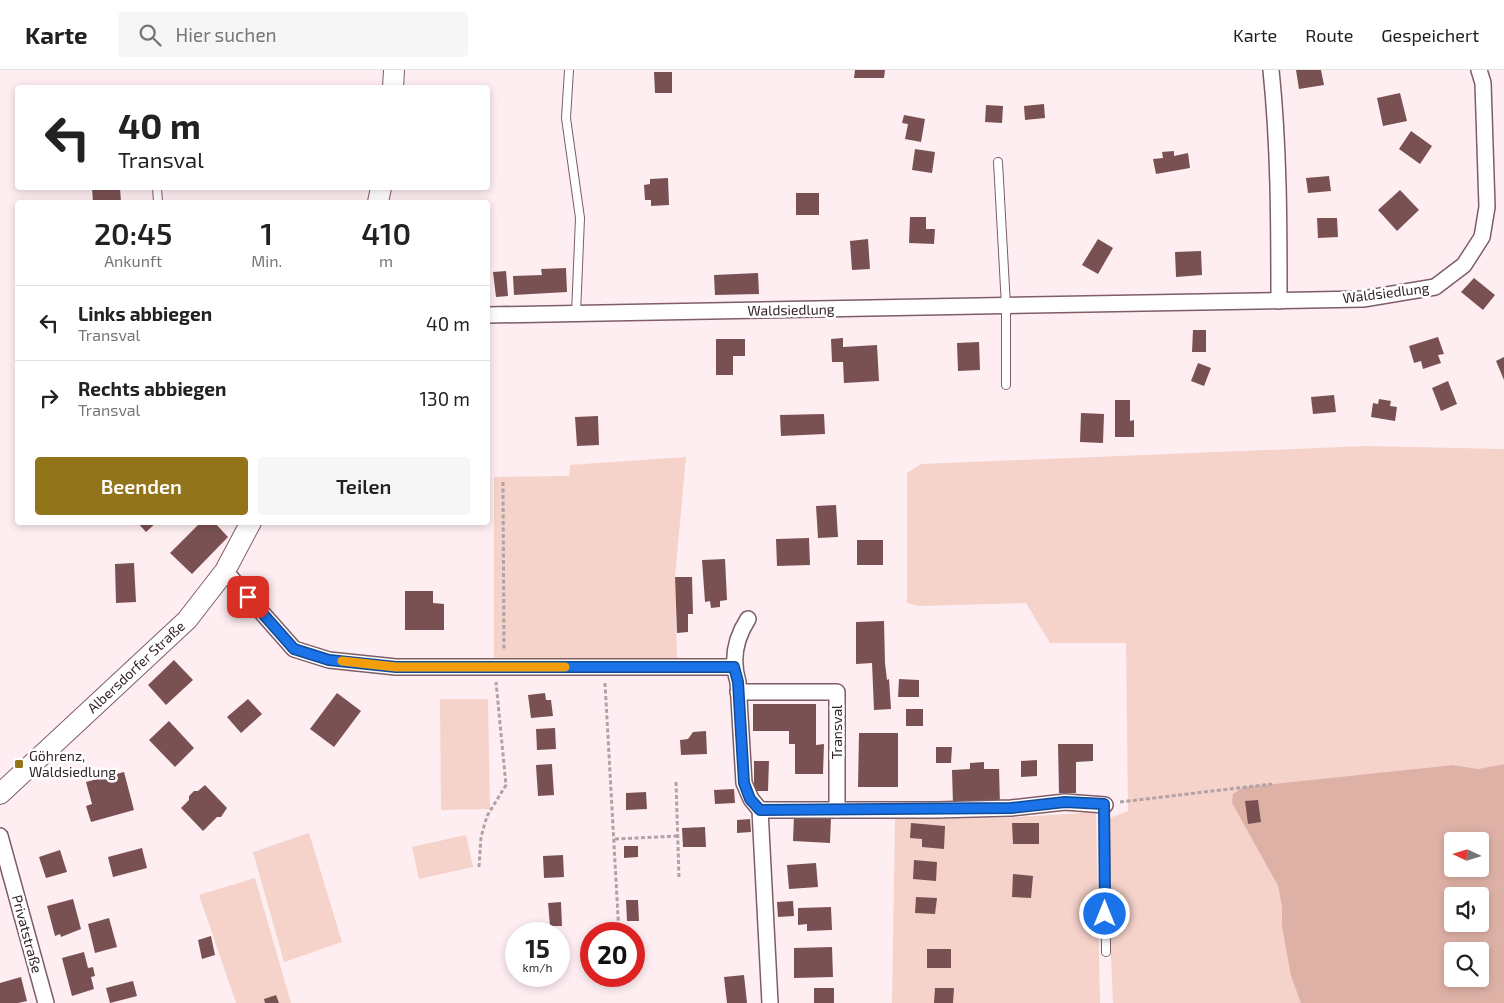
<!DOCTYPE html>
<html lang="de">
<meta charset="utf-8">
<style>
body{margin:0;font-family:"Exo 2",sans-serif;background:#f6f6f6;color:#222;height:100vh;display:flex;flex-direction:column;font-size:19px;white-space:nowrap}
*{box-sizing:border-box;margin:0}
p{font-size:16px;color:#767676}
.icon{flex:none;width:28px;height:28px;fill:none;stroke:currentColor;stroke-width:2;stroke-linecap:round;stroke-linejoin:round}
.map{position:relative;flex:1;overflow:hidden}
.sheet{position:absolute;left:15px;top:130px;width:475px;height:325px;display:flex;flex-direction:column;background:#fff;border-radius:5px;box-shadow:0 2px 8px #0003}
.sheet>*{flex:none}
.guide{position:absolute;left:15px;top:15px;width:475px;height:105px;border-radius:5px;box-shadow:0 2px 8px #0003;background:#fff;color:#222;overflow:hidden}
.needle{width:32px;rotate:274deg}
.fabs{position:absolute;left:1444px;top:762px;display:grid;gap:10px}
.fabs a{display:grid;place-items:center;width:45px;height:45px;border-radius:5px;background:#fff;box-shadow:0 2px 8px #0003;font-size:25px}
.speed{position:absolute;left:505px;top:852px;display:flex;gap:10px;font-size:25px;font-weight:700;text-align:center}
.speed>*{display:grid;place-content:center;width:65px;height:65px;border-radius:50%;background:#fff;box-shadow:0 2px 8px #0003;line-height:1}
.speed small{font-size:12px;font-weight:400}
.speed .limit{border:8px solid #d22;background:#fff;color:#111}
.pin{position:absolute;display:grid;place-items:center;width:42px;height:42px;color:#fff;margin:-21px;border-radius:10px;box-shadow:0 2px 8px #0006}
.me{position:absolute;width:55px;margin:-28px;rotate:0deg;stroke-linejoin:round;filter:drop-shadow(0 0 4px #0008)}
.turn{display:flex;align-items:center;gap:18px;height:105px;padding:0 20px;font-size:22px}
.turn .icon{width:65px;height:65px;stroke-width:2.5}
.turn b{display:block;font-size:35px;line-height:42px}
.eta{display:flex;justify-content:space-evenly;align-items:center;height:85px;text-align:center}
.eta b{font-size:30px;font-weight:600;line-height:35px}
.cta{display:flex;gap:10px;margin-top:auto;padding:10px 20px}
.cta a{flex:1;height:58px;border-radius:5px;background:#92741a;color:#fff;font-size:20px;font-weight:600;line-height:58px;text-align:center}
.cta a+a{background:#f6f6f6;color:#222}
ul{padding:0;list-style:none}
li{display:flex;align-items:center;gap:15px;height:75px;padding:0 20px;border-top:1px solid #e0e0e0}
li div{flex:1}
li b{display:block;font-size:19px}
li em{font-style:normal}
header{display:flex;align-items:center;gap:30px;box-sizing:border-box;height:70px;padding:0 25px;background:#fff;border-bottom:1px solid #e0e0e0}
header strong{font-size:24px}
nav{display:flex;gap:28px;margin-inline-start:auto;font-size:18px}
.search{width:350px;height:45px;background:#f6f6f6;display:flex;align-items:center;gap:12px;box-sizing:border-box;padding:0 18px;border-radius:5px;color:#767676;font-size:19px}
.map>svg:first-child{display:block}
</style>
<header>
<strong>Karte</strong>
<div class="search"><svg class="icon" aria-label="search" viewBox="0 0 24 24"><circle cx="10" cy="10" r="6"/><path d="M15 15l6 6"/></svg>Hier suchen</div>
<nav><a>Karte</a><a>Route</a><a>Gespeichert</a></nav>
</header>
<div class="map">
<svg width="1504" height="933" viewBox="0 0 1504 933">
<rect width="100%" height="100%" fill="#feeef2"/>
<g fill="#f5d2ca">
<path d="M1366 376 1504 379V694L1478 699 1453 695 1244 717 1232 733 1278 816 1282 837V856L1301 933H1113L1105 750 1128 741 1126 573H1050L1026 533 919 536 907 533V403L921 394Z"/>
<path d="M686 387 675 507 677 591 494 589V407L569 406 570 395Z"/>
<path d="M440 629H488L490 739 441 740Z"/>
<path d="M1096 742 1100 933H892L895 749 1004 748Z"/>
<path d="M309 763 342 872 284 892 253 782Z"/>
<path d="M466 765 473 797 419 809 412 777Z"/>
<path d="M255 808 291 933H236L199 825Z"/>
</g>
<path fill="#deb1a6" fill-rule="evenodd" d="M1504 694V933H1301L1291 906 1282 856V837L1278 816 1232 733 1233 724 1244 717 1453 695 1478 699ZM1452 771H1480V799H1452ZM1452 826H1480V854H1452ZM1452 881H1480V909H1452Z"/>
<g fill="#7a5153">
<path d="M855 0H885L884 8H854Z"/>
<path d="M1296 0H1321L1324 15 1299 19Z"/>
<path d="M654 2H672V23H655Z"/>
<path d="M1400 23 1407 51 1383 56 1377 28Z"/>
<path d="M1044 34 1045 48 1025 50 1024 36Z"/>
<path d="M986 35 1003 36 1002 53 985 52Z"/>
<path d="M904 45 925 49 921 72 905 69 908 54 902 53Z"/>
<path d="M1411 61 1432 76 1420 94 1399 79Z"/>
<path d="M915 79 935 82 932 103 912 100Z"/>
<path d="M1174 81V86L1188 83 1190 98 1156 104 1153 89 1163 88 1162 82Z"/>
<path d="M1329 106 1331 121 1308 123 1306 108Z"/>
<path d="M668 108 669 135 651 136V130H645L644 115 650 114V109Z"/>
<path d="M92 118H120L121 132H93Z"/>
<path d="M1400 120 1419 140 1397 161 1378 140Z"/>
<rect x="796" y="123" width="23" height="22"/>
<path d="M910 147H926V159H935L934 174 909 173Z"/>
<path d="M1317 148H1337L1338 167 1318 168Z"/>
<path d="M868 169 870 199 852 200 850 171Z"/>
<path d="M1098 169 1113 178 1098 204 1082 195Z"/>
<path d="M1201 181 1202 205 1176 207 1175 182Z"/>
<path d="M566 198 567 222 514 225 513 206 542 205 541 199Z"/>
<path d="M506 201 508 226 496 227 493 202Z"/>
<path d="M758 203 759 224 715 225 714 205Z"/>
<path d="M1474 208 1495 225 1483 240 1461 222Z"/>
<path d="M1193 260H1206V282H1192Z"/>
<path d="M1438 267 1444 284 1438 285 1441 293 1423 299 1421 291 1414 293 1409 276Z"/>
<path d="M843 268V277L877 275 879 311 844 313 843 292H832L831 269Z"/>
<path d="M716 269H745V286H733V305H716Z"/>
<path d="M979 272 980 300 958 301 957 273Z"/>
<path d="M1504 287V310L1496 291Z"/>
<path d="M1198 293 1211 298 1204 316 1191 311Z"/>
<path d="M1448 311 1457 334 1441 341 1432 318Z"/>
<path d="M1334 325 1336 342 1313 344 1311 327Z"/>
<path d="M1379 329 1391 331 1390 336 1397 337 1395 351 1371 347 1373 333 1378 334Z"/>
<path d="M1115 330H1130V351L1134 350V367H1115Z"/>
<path d="M1081 343 1104 344 1103 373 1080 372Z"/>
<path d="M824 344 825 364 781 366 780 345Z"/>
<path d="M598 346 599 375 577 376 575 347Z"/>
<path d="M836 435 838 467 818 468 816 436Z"/>
<path d="M137 452H157L146 462Z"/>
<path d="M201 452H214L228 467 192 504 170 483Z"/>
<path d="M809 468 810 495 777 496 776 469Z"/>
<rect x="857" y="470" width="26" height="25"/>
<path d="M725 489 727 530 720 531V537L711 538 710 531 705 532 702 490Z"/>
<path d="M134 493 136 532 116 533 115 494Z"/>
<path d="M675 507H692L693 544H688V562L677 563Z"/>
<path d="M405 521H433V533L444 534V560H405Z"/>
<path d="M884 551 885 593 887 610 889 609 891 639 874 640 872 593 856 594V552Z"/>
<path d="M174 590 193 610 166 635 148 615Z"/>
<path d="M899 609 919 610V627H898Z"/>
<path d="M337 623 361 641 334 677 310 659Z"/>
<path d="M545 623 546 630H551L553 646 531 648 528 625Z"/>
<path d="M248 629 262 644 241 663 227 647Z"/>
<path d="M753 634H816V675L824 674 823 704H795V674H789V661H753Z"/>
<rect x="906" y="639" width="17" height="17"/>
<path d="M169 651 194 678 175 697 149 670Z"/>
<path d="M555 658 556 679 537 680 536 659Z"/>
<path d="M706 661 707 684 681 685 680 670 688 669 693 662Z"/>
<path d="M859 663H898V717H858Z"/>
<path d="M1058 674H1093V691L1076 692V723H1059Z"/>
<path d="M936 677H952L951 693H936Z"/>
<path d="M1037 690V706L1021 707V691Z"/>
<path d="M754 691H769L768 721H754Z"/>
<path d="M984 692V699H999L1000 734 953 735 952 700 970 699V693Z"/>
<path d="M552 694 554 725 538 726 536 695Z"/>
<path d="M124 702 134 740 91 752 86 736 92 734 86 712Z"/>
<path d="M205 715 227 738 221 747H217L203 761 181 738 189 730V726L194 721H198Z"/>
<path d="M734 719 735 733 715 734 714 720Z"/>
<path d="M646 722 647 739 626 740V723Z"/>
<path d="M1258 730 1261 752 1248 754 1245 731Z"/>
<path d="M794 745 831 747 830 773 793 771Z"/>
<path d="M750 749 751 762 737 763V750Z"/>
<path d="M911 753 945 756 944 779 922 777V769L910 768Z"/>
<path d="M1012 753H1039V774H1013Z"/>
<path d="M705 757 706 777H683L682 758Z"/>
<path d="M624 776H638V787L624 788Z"/>
<path d="M142 778 147 798 113 807 108 787Z"/>
<path d="M60 780 67 802 46 808 39 787Z"/>
<path d="M563 785 564 807 544 808 543 786Z"/>
<path d="M914 790 937 792 936 811 913 809Z"/>
<path d="M816 793 818 817 789 819 787 795Z"/>
<path d="M1013 804 1033 806 1031 828 1012 827Z"/>
<path d="M916 827 937 828 935 844 915 843Z"/>
<path d="M73 829 81 859 61 867 60 864 55 866 47 836Z"/>
<path d="M626 830H638L639 851H627Z"/>
<path d="M793 831 794 846 778 847 777 832Z"/>
<path d="M561 832 562 856H550L548 833Z"/>
<path d="M831 837 832 860 807 861V854L798 855V838Z"/>
<path d="M109 848 117 877 95 883 88 854Z"/>
<path d="M211 866 215 885 202 889 198 870Z"/>
<path d="M832 877 833 907 794 908V878Z"/>
<rect x="927" y="879" width="24" height="19"/>
<path d="M84 882 88 898 93 897 95 906 91 907 94 919 72 926 62 888Z"/>
<path d="M744 905 747 933H727L724 907Z"/>
<path d="M21 907 27 931 18 933H0V913Z"/>
<path d="M133 911 137 926 110 933 106 918Z"/>
<rect x="814" y="918" width="20" height="15"/>
<path d="M935 918H954L953 933H934Z"/>
<path d="M276 925 279 933H265L264 929Z"/>
</g>
<g fill="none" stroke-linecap="round" stroke-linejoin="round">
<defs>
<g id="service">
<path d="M569 0 566 48 580 148 576 244"/>
<path d="M998 92 1006 236V315"/>
<path d="M157 118 158 132"/>
<path d="M1105 735 1106 882"/>
</g>
<g id="minor">
<path d="M1271 0C1279 77 1279 154 1279 231"/>
<path d="M488 245 1363 229 1435 217 1464 195 1482 167 1487 137 1483 13 1479 0"/>
<path d="M225 501 294 579 329 590 396 597H734"/>
<path d="M748 549C735 569 731 589 738 612L744 713 751 729 760 740 770 933"/>
<path d="M738 622H837V740"/>
<path d="M760 740H937L1011 738 1065 732 1105 735"/>
<path d="M0 766 46 933"/>
</g>
<g id="tertiary">
<path d="M393 18 394 0"/>
<path d="M378 132 381 118"/>
<path d="M0 724 187 550 225 501 251 452"/>
</g>
</defs>
<use href="#service" stroke="#7e5d67" stroke-width="10"/>
<use href="#minor" stroke="#7e5d67" stroke-width="18"/>
<use href="#tertiary" stroke="#7e5d67" stroke-width="22"/>
<g stroke="#b2a2a6" stroke-width="3" stroke-dasharray="4 2.5" stroke-linecap="butt">
<path d="M503 412 504 581"/>
<path d="M605 613 619 864"/>
<path d="M676 712 679 808"/>
<path d="M1120 732 1272 714"/>
<path d="M615 769 678 766"/>
<path d="M479 797 481 767 487 746 506 715 496 612"/>
</g>
<use href="#service" stroke="#fff" stroke-width="8"/>
<use href="#minor" stroke="#fff" stroke-width="15"/>
<use href="#tertiary" stroke="#fff" stroke-width="20"/>
</g>
<g fill="none" stroke-linecap="round" stroke-linejoin="round">
<defs>
<path id="route" d="M248 527 294 579 329 590 396 597H734L738 612 744 713 750 729 760 740 1011 738 1065 732 1104 734 1105 844"/>
</defs>
<use href="#route" stroke="#114b97" stroke-width="12"/>
<use href="#route" stroke="#1a73e8" stroke-width="9"/>
<path stroke="#f59e0b" stroke-width="9" d="M342 591 396 597H565"/>
</g>
<rect fill="#92741a" stroke="#fff" stroke-width="2" x="14" y="689" width="10" height="10" rx="2.5"/>
<g text-anchor="middle" stroke-width="5" stroke-linejoin="round" paint-order="stroke">
<g font-size="14" fill="#332429" stroke="#fff">
<text transform="translate(1386 223) rotate(-7)" y="5">Waldsiedlung</text>
<text transform="translate(791 240) rotate(-1)" y="5">Waldsiedlung</text>
<text transform="translate(136 597) rotate(-43)" y="5">Albersdorfer Straße</text>
<text transform="translate(837 662) rotate(-90)" y="5">Transval</text>
<text transform="translate(27 864) rotate(75)" y="5">Privatstraße</text>
</g>
<g font-size="14" fill="#332429" stroke="#fff" text-anchor="start">
<text x="29" y="691">Göhrenz,<tspan x="29" dy="16">Waldsiedlung</tspan></text>
</g>
</g>
</svg>
<div class="fabs">
<a><svg class="needle" viewBox="-14 -14 28 28"><path d="M0-13l5 13h-10z" fill="#e53935"/><path d="M0 13l5-13h-10z" fill="#767676"/></svg></a>
<a><svg class="icon" aria-label="sound" viewBox="0 0 24 24"><path d="M4 9h4l5-4v14l-5-4H4zM17 9q2 3 0 6"/></svg></a>
<a><svg class="icon" aria-label="search" viewBox="0 0 24 24"><circle cx="10" cy="10" r="6"/><path d="M15 15l6 6"/></svg></a>
</div>
<div class="speed"><div>15<small>km/h</small></div><div class="limit">20</div></div>
<div class="pin" style="left:248px;top:527px;background:#d93025"><svg class="icon" aria-label="arrive" viewBox="0 0 24 24"><path d="M6 21V4h12l-3 4 3 4H6"/></svg></div>
<svg class="me" style="left:1105px;top:844px" viewBox="-20 -20 40 40"><circle r="17" fill="#1a73e8" stroke="#fff" stroke-width="3"/><path d="M0-11L8 9 0 5-8 9z" fill="#fff"/></svg>
<div class="guide">
<div class="turn"><svg class="icon" aria-label="left" viewBox="0 0 24 24"><path d="M17 20v-9H6M10 6l-5 5 5 5"/></svg><div><b>40 m</b>Transval</div></div>
</div>
<section class="sheet">
<div class="eta">
<div><b>20:45</b><p>Ankunft</p></div>
<div><b>1</b><p>Min.</p></div>
<div><b>410</b><p>m</p></div>
</div>
<ul>
<li><svg class="icon" aria-label="left" viewBox="0 0 24 24"><path d="M17 20v-9H6M10 6l-5 5 5 5"/></svg><div><b>Links abbiegen</b><p>Transval</p></div><em>40 m</em></li>
<li><svg class="icon" aria-label="right" viewBox="0 0 24 24"><path d="M7 20v-9h11M14 6l5 5-5 5"/></svg><div><b>Rechts abbiegen</b><p>Transval</p></div><em>130 m</em></li>
</ul>
<div class="cta"><a>Beenden</a><a>Teilen</a></div>
</section>
</div>
